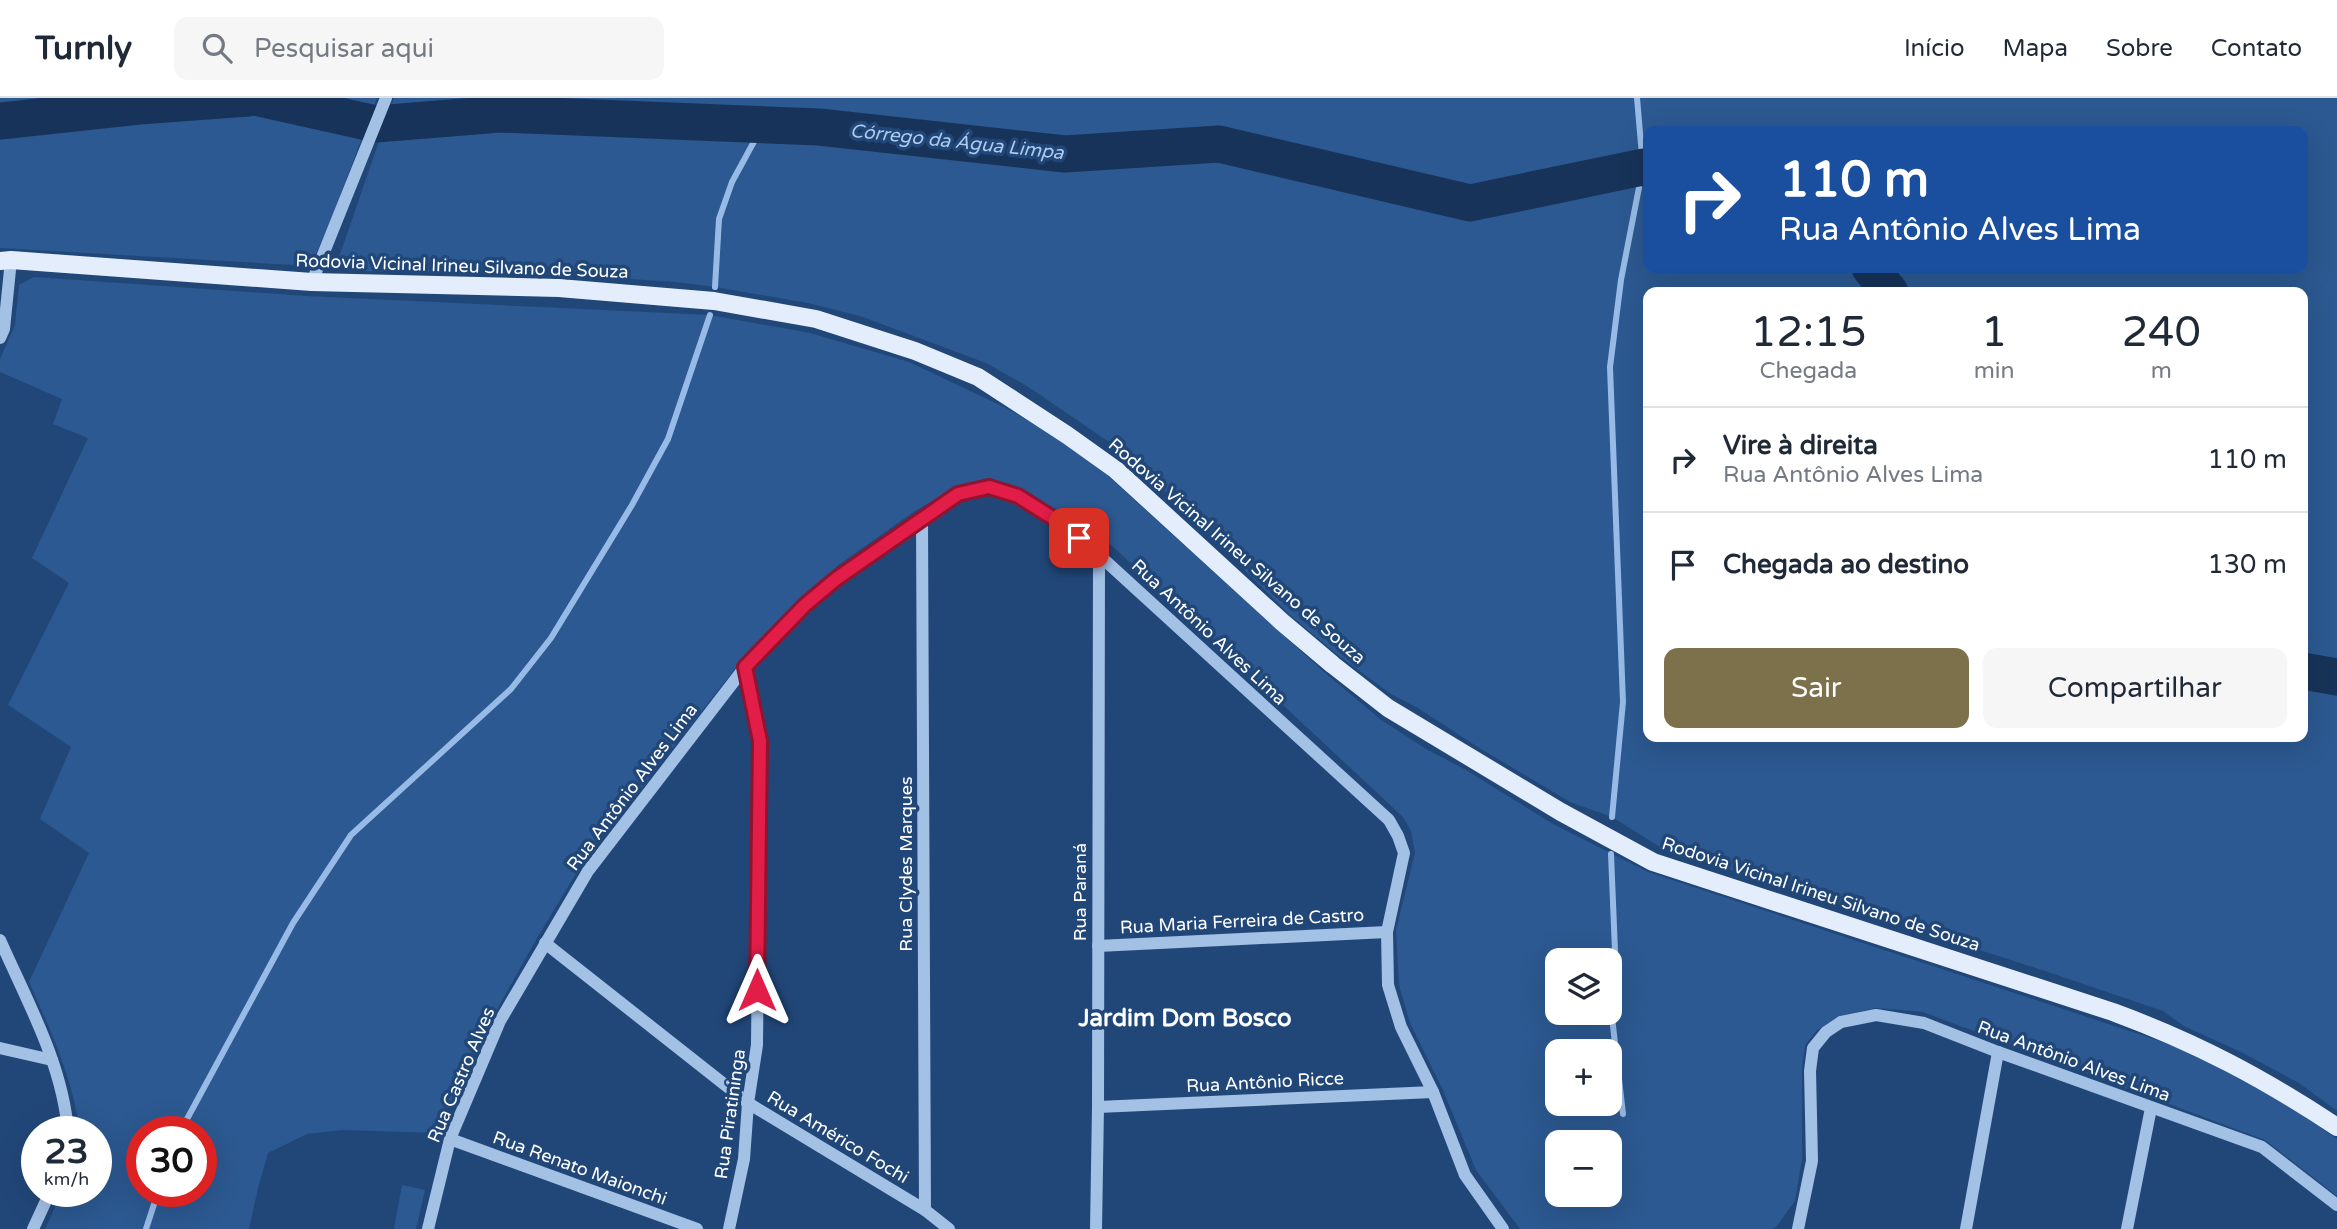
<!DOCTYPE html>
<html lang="pt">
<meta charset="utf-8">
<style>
body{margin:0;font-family:"Varela Round",sans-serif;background:#f6f6f7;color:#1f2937;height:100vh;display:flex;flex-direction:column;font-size:26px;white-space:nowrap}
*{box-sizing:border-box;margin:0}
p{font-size:23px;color:#747a83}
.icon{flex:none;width:38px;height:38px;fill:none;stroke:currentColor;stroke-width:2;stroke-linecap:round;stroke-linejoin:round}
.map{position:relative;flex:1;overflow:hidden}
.panel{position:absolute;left:1643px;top:189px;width:665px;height:455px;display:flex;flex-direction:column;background:#fff;border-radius:14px;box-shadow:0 7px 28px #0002}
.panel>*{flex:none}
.hud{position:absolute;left:1643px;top:28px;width:665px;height:147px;border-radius:14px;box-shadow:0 7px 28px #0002;background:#1a4fa0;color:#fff;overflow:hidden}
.controls{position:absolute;left:1545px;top:850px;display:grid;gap:14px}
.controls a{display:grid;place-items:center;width:77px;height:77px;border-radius:14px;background:#fff;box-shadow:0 7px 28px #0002;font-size:35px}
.speed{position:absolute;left:21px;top:1018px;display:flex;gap:14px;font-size:35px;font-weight:700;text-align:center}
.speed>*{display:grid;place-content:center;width:91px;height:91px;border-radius:50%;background:#fff;box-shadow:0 7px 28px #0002;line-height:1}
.speed small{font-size:18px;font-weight:400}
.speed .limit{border:10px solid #d22;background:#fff;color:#111}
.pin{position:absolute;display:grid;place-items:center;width:60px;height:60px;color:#fff;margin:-30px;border-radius:14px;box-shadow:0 4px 10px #0006}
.me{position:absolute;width:77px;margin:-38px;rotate:0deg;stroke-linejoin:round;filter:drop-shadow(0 0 5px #0008)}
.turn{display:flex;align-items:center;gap:24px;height:147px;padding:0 21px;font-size:32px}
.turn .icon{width:91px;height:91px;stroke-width:2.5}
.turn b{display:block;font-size:49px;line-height:60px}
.eta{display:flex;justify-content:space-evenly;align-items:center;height:119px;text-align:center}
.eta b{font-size:42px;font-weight:600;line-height:49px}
.cta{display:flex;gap:14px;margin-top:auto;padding:14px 21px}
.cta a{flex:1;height:80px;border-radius:14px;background:#7d714c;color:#fff;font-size:28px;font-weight:600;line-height:80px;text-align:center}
.cta a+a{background:#f6f6f7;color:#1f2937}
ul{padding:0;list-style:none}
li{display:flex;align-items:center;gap:21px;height:105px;padding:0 21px;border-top:2px solid #e0e1e3}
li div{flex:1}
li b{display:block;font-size:26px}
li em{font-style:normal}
header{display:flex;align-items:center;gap:42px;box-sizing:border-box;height:98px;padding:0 35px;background:#fff;border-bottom:2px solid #e0e1e3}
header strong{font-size:33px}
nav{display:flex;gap:38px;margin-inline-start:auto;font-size:24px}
.search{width:490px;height:63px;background:#f6f6f7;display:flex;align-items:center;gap:18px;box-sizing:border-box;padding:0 24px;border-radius:14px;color:#747a83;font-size:26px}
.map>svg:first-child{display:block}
</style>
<header>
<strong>Turnly</strong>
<div class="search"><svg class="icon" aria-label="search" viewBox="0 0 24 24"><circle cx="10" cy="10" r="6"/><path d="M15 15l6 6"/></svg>Pesquisar aqui</div>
<nav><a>Início</a><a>Mapa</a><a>Sobre</a><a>Contato</a></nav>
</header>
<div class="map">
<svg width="2337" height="1131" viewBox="0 0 2337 1131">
<rect width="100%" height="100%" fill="#214779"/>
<g fill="#2c5991" fill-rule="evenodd">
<path d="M0 0H377L328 130 315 157 294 167 0 150Z"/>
<path d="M394 0H2337V1013L2299 985 2243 955 2184 928 2163 913 2048 874 1660 749 1612 719 1570 704 1481 651 1418 610 1391 596 1339 558 1291 518 1128 357 1027 288 986 265 863 219 808 205 715 189 676 184 553 176 345 173 338 162ZM2303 33V170H1648V33ZM2303 194V639H1648V194Z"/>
<path d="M34 179 306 198 710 217 810 235 909 264 1006 310 1059 340 1106 376 1324 574 1380 621 1426 651 1466 672 1553 726 1648 774 2175 948 2227 971 2278 1000 2337 1041V1098L2265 1042 1923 914 1876 910 1839 918 1817 932 1805 947 1802 970V1061L1795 1103 1776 1129 1772 1131H1520L1476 1072 1442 990 1410 925 1399 887 1396 832 1415 755 1411 733 1403 719 1109 445 1024 392 990 380 956 389 915 413 837 468 745 558 583 764 537 840 494 917 437 1035 342 1032 307 1036 268 1055 258 1090 249 1131H45L62 1094H96V1034H80C73 981 51 933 29 884L89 755 40 721 71 649 8 607 69 485 32 460 88 340 53 326 62 301 0 274V261L15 227 19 187ZM1558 863H1610V915H1558ZM1558 954H1610V1006H1558ZM142 1034H201V1094H142ZM1558 1045H1610V1097H1558Z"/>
<path d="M402 1087 425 1092 416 1131H394Z"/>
</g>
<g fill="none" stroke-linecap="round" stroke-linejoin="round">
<g stroke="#97bbe6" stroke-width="6">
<path d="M715 189 719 121 732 84 763 27"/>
<path d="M1612 719 1623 604 1610 269 1621 182 1643 69 1637 0"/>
<path d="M1611 756 1615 853 1612 919 1623 1016"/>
<path d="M180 1034 293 825 351 737 511 591 551 540 632 407 668 341 710 217"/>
<path d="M146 1131 158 1094"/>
</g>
<g stroke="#173359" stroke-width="37">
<path d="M259 0 376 26 500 16 819 29 1065 56 1219 46 1470 105 1643 69 1648 71"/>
<path d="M0 23 139 8 248 0"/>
<path d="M1870 170 1890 194"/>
<path d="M2303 573 2337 579"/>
</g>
<g stroke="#a3c0e5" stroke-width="12">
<path d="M312 184 386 0"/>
<path d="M0 240 4 231 11 162"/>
<path d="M922 420 925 1112"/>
<path d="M0 842C27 903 63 967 68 1034"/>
<path d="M545 845 748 1005 925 1112 949 1131"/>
<path d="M1098 848 1387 834"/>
<path d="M0 950 52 962"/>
<path d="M1098 1009 1433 994"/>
<path d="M450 1041 697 1131"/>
<path d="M33 1131 50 1094"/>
<path d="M428 1131 450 1041 500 923 588 773 745 569 805 507 836 481 958 396 989 389 1018 398 1059 424 1099 457 1389 722 1398 738 1404 755 1387 834 1388 887 1401 929 1433 994 1465 1077 1503 1131"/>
<path d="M729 1131 744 1061 748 1005 757 947 760 643 745 569"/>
<path d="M1096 1131 1098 1009 1099 457"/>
<path d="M1798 1131 1812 1063 1810 973 1813 950 1826 934 1841 924 1876 917 1924 925 1998 954 2262 1049 2337 1107"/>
<path d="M1966 1131 1998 954"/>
<path d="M2127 1131 2151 1010"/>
</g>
<path stroke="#e3edfc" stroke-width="18" d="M0 163 11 162 312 184 559 190 714 203 816 221 915 253 978 279 1067 337 1116 372 1282 524 1333 567 1388 610 1561 714 1653 764 2113 914C2197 945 2263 980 2337 1029"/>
</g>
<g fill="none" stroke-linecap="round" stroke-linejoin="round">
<defs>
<path id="route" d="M757 892 760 643 745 569 805 507 836 481 958 396 989 389 1018 398 1059 424 1079 440"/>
</defs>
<use href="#route" stroke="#92132f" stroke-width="18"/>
<use href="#route" stroke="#e11d48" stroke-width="12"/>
</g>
<g text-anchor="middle" stroke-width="7" stroke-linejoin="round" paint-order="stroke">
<g font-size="18" fill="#fff" stroke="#214779">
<text transform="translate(462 168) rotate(2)" y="6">Rodovia Vicinal Irineu Silvano de Souza</text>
<text transform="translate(1237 453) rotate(41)" y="6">Rodovia Vicinal Irineu Silvano de Souza</text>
<text transform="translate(1209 534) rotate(43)" y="6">Rua Antônio Alves Lima</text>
<text transform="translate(632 689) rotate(-53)" y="6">Rua Antônio Alves Lima</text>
<text transform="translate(906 766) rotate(-90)" y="6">Rua Clydes Marques</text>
<text transform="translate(1080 794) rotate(-90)" y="6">Rua Paraná</text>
<text transform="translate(1821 796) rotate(18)" y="6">Rodovia Vicinal Irineu Silvano de Souza</text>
<text transform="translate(1242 823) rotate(-3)" y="6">Rua Maria Ferreira de Castro</text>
<text transform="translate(2074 963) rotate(20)" y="6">Rua Antônio Alves Lima</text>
<text transform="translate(461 977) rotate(-67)" y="6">Rua Castro Alves</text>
<text transform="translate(1265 984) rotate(-3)" y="6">Rua Antônio Ricce</text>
<text transform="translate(730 1016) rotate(-82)" y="6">Rua Piratininga</text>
<text transform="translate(838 1039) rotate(31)" y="6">Rua Américo Fochi</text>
<text transform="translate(580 1070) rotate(20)" y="6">Rua Renato Maionchi</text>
</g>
<g font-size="19" font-style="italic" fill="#aecaed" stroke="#214779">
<text transform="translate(957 43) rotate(6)" y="7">Córrego da Água Limpa</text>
</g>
<g font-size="24" font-weight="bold" fill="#fff" stroke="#214779">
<text x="1185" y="928">Jardim Dom Bosco</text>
</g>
</g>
</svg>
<div class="controls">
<a><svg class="icon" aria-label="layers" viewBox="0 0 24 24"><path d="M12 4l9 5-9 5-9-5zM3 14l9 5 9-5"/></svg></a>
<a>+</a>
<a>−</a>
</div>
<div class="speed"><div>23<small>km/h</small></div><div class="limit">30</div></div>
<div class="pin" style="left:1079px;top:440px;background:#d93025"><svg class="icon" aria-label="arrive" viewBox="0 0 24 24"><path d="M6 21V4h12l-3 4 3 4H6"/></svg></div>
<svg class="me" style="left:757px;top:892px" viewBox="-20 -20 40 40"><path d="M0-17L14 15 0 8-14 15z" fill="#e11d48" stroke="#fff" stroke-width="4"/></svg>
<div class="hud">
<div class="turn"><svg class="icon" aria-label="right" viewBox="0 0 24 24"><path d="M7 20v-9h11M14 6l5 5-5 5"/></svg><div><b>110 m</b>Rua Antônio Alves Lima</div></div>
</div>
<section class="panel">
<div class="eta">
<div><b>12:15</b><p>Chegada</p></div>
<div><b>1</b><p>min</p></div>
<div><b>240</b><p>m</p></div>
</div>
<ul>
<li><svg class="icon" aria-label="right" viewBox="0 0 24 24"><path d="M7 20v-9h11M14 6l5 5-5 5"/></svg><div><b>Vire à direita</b><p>Rua Antônio Alves Lima</p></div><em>110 m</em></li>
<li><svg class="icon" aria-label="arrive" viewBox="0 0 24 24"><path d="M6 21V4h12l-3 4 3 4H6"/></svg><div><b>Chegada ao destino</b></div><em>130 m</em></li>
</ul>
<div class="cta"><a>Sair</a><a>Compartilhar</a></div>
</section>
</div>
